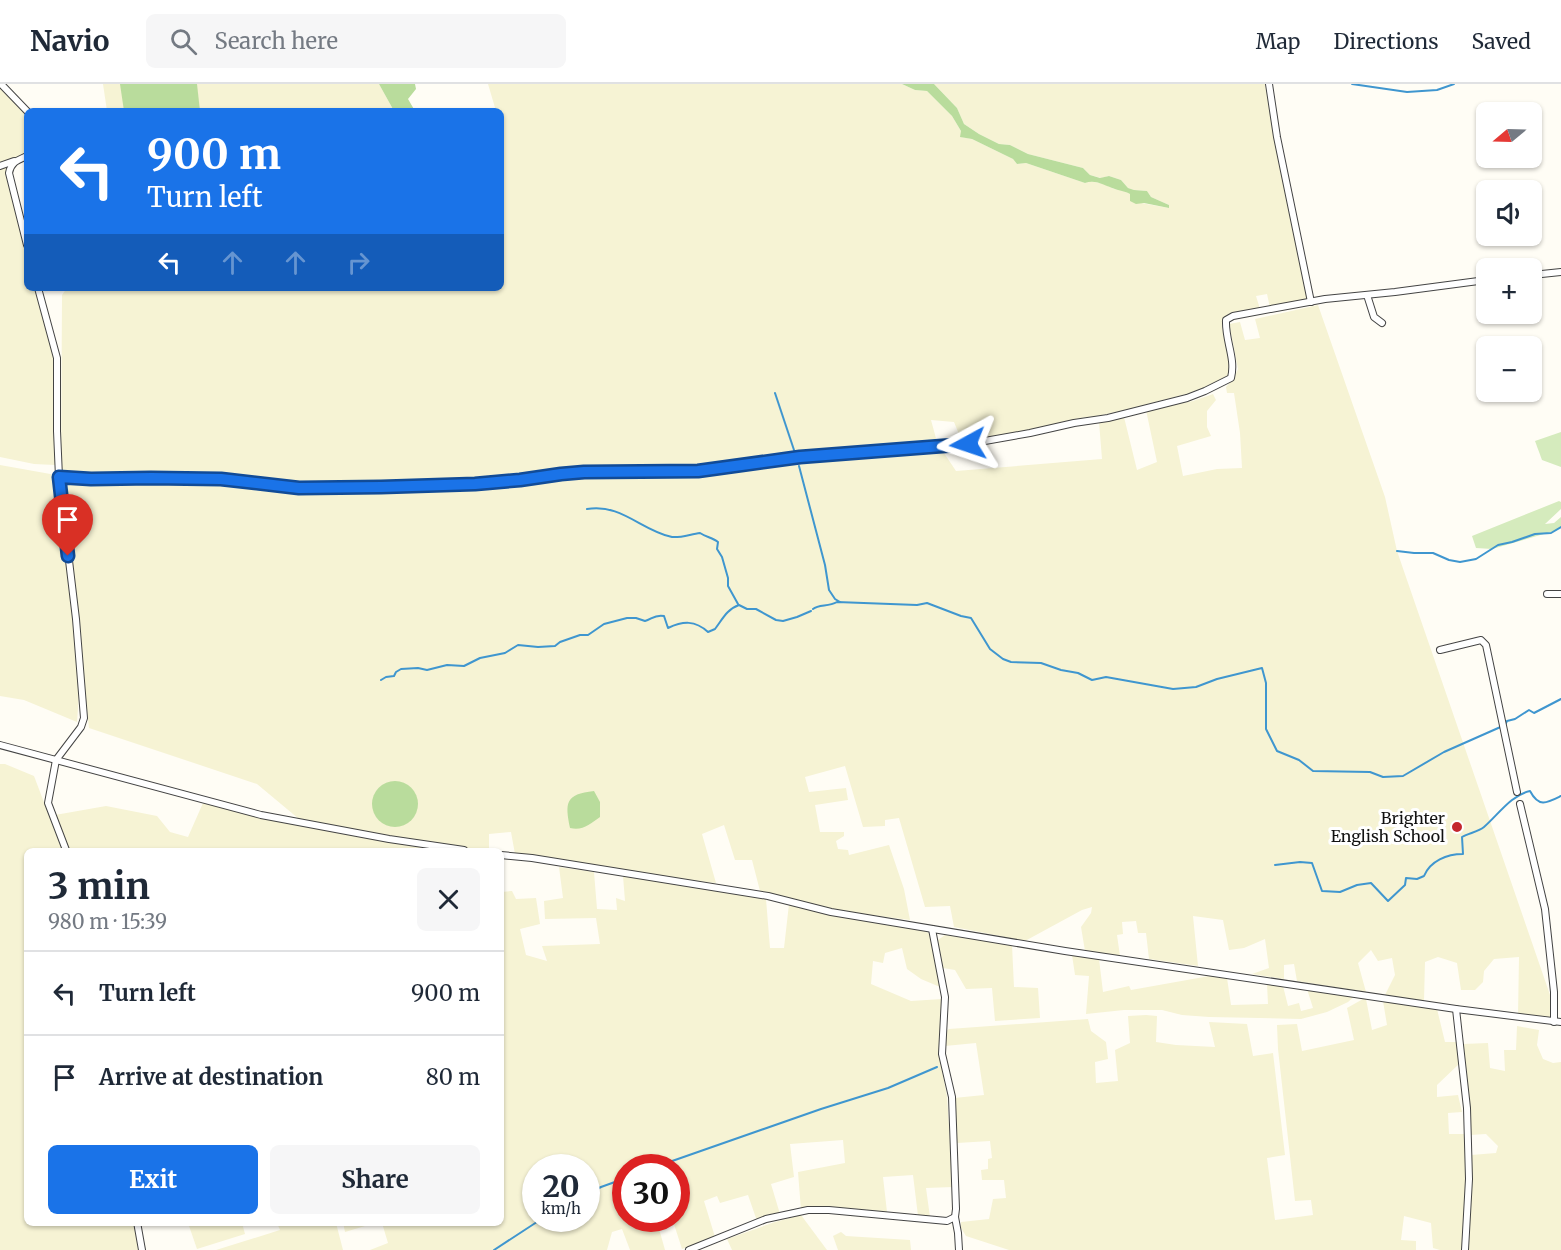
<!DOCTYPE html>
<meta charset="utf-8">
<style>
body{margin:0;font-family:Merriweather,serif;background:#f6f6f7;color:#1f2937;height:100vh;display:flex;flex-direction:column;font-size:22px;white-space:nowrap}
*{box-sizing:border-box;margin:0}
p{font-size:20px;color:#747a83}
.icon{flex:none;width:33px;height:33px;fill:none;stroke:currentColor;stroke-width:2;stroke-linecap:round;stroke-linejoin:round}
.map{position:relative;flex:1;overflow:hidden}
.details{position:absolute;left:24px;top:764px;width:480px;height:378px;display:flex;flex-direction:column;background:#fff;border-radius:9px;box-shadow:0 2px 4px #0004}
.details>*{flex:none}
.banner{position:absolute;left:24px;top:24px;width:480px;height:183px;border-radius:9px;box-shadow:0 2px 4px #0004;background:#1a73e8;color:#fff;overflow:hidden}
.needle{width:39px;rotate:251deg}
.controls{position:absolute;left:1476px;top:18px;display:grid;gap:12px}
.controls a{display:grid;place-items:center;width:66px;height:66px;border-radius:9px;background:#fff;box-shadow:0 2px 4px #0004;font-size:30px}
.speed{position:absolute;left:522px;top:1070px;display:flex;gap:12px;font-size:30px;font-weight:700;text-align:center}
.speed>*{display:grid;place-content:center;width:78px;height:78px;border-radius:50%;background:#fff;box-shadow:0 2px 4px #0004;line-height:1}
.speed small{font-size:15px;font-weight:400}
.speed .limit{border:9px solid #d22;background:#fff;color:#111}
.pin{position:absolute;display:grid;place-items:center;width:51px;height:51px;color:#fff;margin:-62px -26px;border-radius:50% 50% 50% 0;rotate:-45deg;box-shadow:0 0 6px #0007}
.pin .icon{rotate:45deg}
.me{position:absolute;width:66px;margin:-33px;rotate:265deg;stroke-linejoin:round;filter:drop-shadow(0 0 4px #0008)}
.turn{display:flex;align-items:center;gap:21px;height:126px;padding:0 24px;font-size:27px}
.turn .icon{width:78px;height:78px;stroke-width:2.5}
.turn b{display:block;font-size:42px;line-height:51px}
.lanes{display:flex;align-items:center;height:57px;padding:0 24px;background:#0003;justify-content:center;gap:30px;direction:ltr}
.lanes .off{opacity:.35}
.round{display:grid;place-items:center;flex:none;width:63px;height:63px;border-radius:9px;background:#f6f6f7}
.headline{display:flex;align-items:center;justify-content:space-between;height:102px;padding:0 24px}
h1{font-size:36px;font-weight:700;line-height:45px}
.cta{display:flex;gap:12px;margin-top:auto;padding:12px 24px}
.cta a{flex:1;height:69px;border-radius:9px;background:#1a73e8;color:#fff;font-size:24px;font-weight:700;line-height:69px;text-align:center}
.cta a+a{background:#f6f6f7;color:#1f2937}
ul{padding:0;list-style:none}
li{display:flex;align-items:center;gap:18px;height:84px;padding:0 24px;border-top:2px solid #e0e1e3}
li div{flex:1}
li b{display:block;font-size:22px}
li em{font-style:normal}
header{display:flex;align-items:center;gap:36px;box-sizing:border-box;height:84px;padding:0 30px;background:#fff;border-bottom:2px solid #e0e1e3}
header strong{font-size:28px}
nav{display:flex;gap:33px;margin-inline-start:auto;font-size:21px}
.search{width:420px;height:54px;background:#f6f6f7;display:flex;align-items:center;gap:15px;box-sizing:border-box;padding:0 21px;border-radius:9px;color:#747a83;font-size:22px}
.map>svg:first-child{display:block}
</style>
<header>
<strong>Navio</strong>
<div class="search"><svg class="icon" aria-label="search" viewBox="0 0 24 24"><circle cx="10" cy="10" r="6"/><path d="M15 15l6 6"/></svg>Search here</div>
<nav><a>Map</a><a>Directions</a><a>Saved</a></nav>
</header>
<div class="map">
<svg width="1561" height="1166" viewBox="0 0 1561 1166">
<rect width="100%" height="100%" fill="#fffdf5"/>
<g fill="#f6f3d4" fill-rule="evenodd">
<path d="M103 0H379L394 27H107Z"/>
<path d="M488 0H902L915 6 927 7 952 32 961 47V53L972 55 1013 75 1017 80 1026 79 1085 99 1090 97 1104 100 1114 105 1124 106 1130 110V117L1169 124V121L1151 113 1147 107 1134 106 1128 104 1121 96 1109 92 1101 94 1090 91 1083 84 1028 70 1010 61 999 60 979 50 964 40 957 24 934 0H1265L1288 124 1308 216 1270 224 1267 210 1256 212 1260 225 1234 228 1227 232 1223 236 1222 242 1229 278 1230 289 1228 292 1211 301 1190 309 1125 326 1097 332 1080 334 1002 353 961 355 954 338 931 336 937 358 928 360 778 372 779 380 942 366 956 387 1102 375 1099 338 1124 333 1137 386 1157 378 1146 326 1193 317 1213 310 1216 316 1207 327V343L1211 352 1177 362 1183 392 1217 385 1242 384 1240 349 1234 309H1227L1226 303 1233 295 1238 285 1229 240 1240 238 1245 256 1260 254 1255 235 1318 221 1385 413 1397 467 1559 937 1518 931 1519 873 1494 875 1484 887 1483 898 1475 906H1461L1457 879 1438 873 1425 878 1424 917 1385 911 1395 891 1392 874 1378 877 1371 866 1358 879 1366 908 1297 897 1294 880 1284 881V895L1252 890 1269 884 1265 855 1244 864 1229 866 1223 836 1193 832 1198 882 1149 875 1146 849H1138L1136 837 1122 838 1123 850 1117 851 1120 872 1085 867 1081 843 1091 829 1092 823 1082 826 1025 857 954 843 950 822 925 823 899 734 885 736V742L863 743 845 682 805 693 809 708 846 704 848 716 815 721 820 748H844V752L836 757 838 765 848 766 849 771 889 761 904 805 910 836 839 827 760 807 752 776H735L724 741 702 750 716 799 667 794 555 774 515 770 511 748 489 750V766L453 763 449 766H68L55 731 106 722 157 732 170 748 188 753 203 719 299 735 257 700 89 644 61 389 62 211 67 204H501V27H496Z"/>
<path d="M0 2 27 32V69L11 78 6 88 27 174V204H35L54 276 55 381 34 380 0 373Z"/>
<path d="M0 381 56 391 73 537 79 610 77 638 24 616 0 612Z"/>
<path d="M0 680H5L34 692 62 766H27V1138L135 1139 138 1166H0Z"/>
<path d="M559 783 594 788 597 825 617 826 616 814 625 817 623 792 730 808 766 815 770 864H784L789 820 921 845 931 850 940 903 921 895 907 885 902 864 885 869 883 879 873 877 871 900 911 917 942 915 940 961 942 987 947 1012 953 1103 926 1104 930 1133 918 1132 913 1091 883 1093 887 1128 848 1124 801 1126 798 1088 845 1079 843 1056 790 1060 794 1093 771 1100 780 1130 757 1137 748 1111 720 1119 717 1112 704 1117 715 1153 682 1165 672 1134H676V1083H626V1134H656L665 1166H630L622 1145 612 1148 607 1166H370L388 1159 382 1139 501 1138V808L512 807 516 815 536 814 540 840 520 845 526 871 547 877 542 862 600 860 596 834 545 835 544 817 563 814ZM536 1083H586V1134H536Z"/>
<path d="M945 851 1012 861 1014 903 1038 904 1040 934 995 937 992 904 966 905 955 886 943 884 938 856Z"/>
<path d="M1072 871 1099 875 1103 908 1129 902 1131 906 1215 891 1227 894 1231 921 1268 920 1267 900 1283 902 1288 922 1299 919 1301 927 1313 924 1307 905 1356 911 1348 918 1327 928 1301 935 1209 933 1182 931 1162 926H1124L1086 930 1089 892 1075 891Z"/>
<path d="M1363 915H1366L1372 946 1387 941 1383 917 1437 925 1445 958H1457L1460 979 1437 1001V1013L1458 1011 1462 1028 1448 1029 1449 1050H1466V1077L1463 1166H1440L1433 1164 1431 1139 1404 1132 1401 1156 1416 1157V1166H1009L966 1152 961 1144V1138L989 1135 993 1115 1006 1114 1004 1096H982L981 1086 988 1085V1075L992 1074 990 1057 957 1059 954 1014 984 1011 976 959 945 962V948L949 945 1088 935 1091 947 1106 958 1108 975 1095 978 1096 999 1118 997 1115 966 1130 959 1128 932 1146 931 1157 932 1156 958 1176 961 1215 963 1209 938 1247 940 1253 972 1273 969 1285 1071 1267 1074 1275 1136 1313 1131 1311 1116 1295 1117 1278 965 1277 941 1297 940 1302 967 1354 956 1347 924Z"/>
<path d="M1517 942 1539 946 1537 961 1543 975 1553 979 1561 978V1166H1468L1471 1071 1496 1069 1498 1062 1486 1050 1470 1051 1463 960 1488 959 1490 984 1505 987 1504 966H1516Z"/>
<path d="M801 1131 827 1166H732L727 1155 775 1138Z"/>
<path d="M343 1138H375V1139L345 1148Z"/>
<path d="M188 1139H242L245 1150 197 1165Z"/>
<path d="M277 1139H336L343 1166H216L280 1146Z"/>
<path d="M841 1148 846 1152 910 1156 911 1166H838L833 1152Z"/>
</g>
<g fill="#d5ebbd">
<path d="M1561 348V383L1542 376 1535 357Z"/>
<path d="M1559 417 1561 418V425L1545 440 1554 439 1561 433V443L1551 449 1554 447 1492 465 1476 464 1472 452Z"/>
</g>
<g fill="#b9dc9c">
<path d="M120 0H197L200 27H124Z"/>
<path d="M379 0H415L416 5 408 15 415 27H394Z"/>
<path d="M902 0H934L957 24 964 40 979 50 999 60 1010 61 1028 70 1083 84 1090 91 1100 94 1109 92 1121 96 1128 104 1134 106 1147 107 1151 113 1169 121V124L1144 119 1136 120 1130 117V110C1125 107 1121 107 1115 105 1105 102 1096 95 1085 99L1026 79 1017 80 1013 75 972 55 960 53 961 47 952 32 927 7 915 6Z"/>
<circle cx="395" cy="720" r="23"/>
<path d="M594 707 600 718V733C590 740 583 747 570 744 565 719 565 710 594 707Z"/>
</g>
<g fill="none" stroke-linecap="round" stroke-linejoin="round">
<g stroke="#3f96cf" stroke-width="2">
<path d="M1352 0 1407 8 1437 6 1454 0"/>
<path d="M775 309 795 369"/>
<path d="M799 382 825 481 829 506 835 515 840 518"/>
<path d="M587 425C621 419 642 447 672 453 681 454 691 450 700 449 706 453 713 454 718 458L717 465 722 473 728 494V502L738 520"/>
<path d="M1397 467 1414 469H1433L1449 476 1460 478 1476 475 1498 461 1512 458 1535 450 1551 449 1561 443"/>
<path d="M813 525C819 520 828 523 837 518L917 521 927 519 961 532 971 534 990 565 1003 575 1011 578 1041 579 1061 586 1078 589 1092 596 1106 593 1173 605 1196 603 1217 595 1262 584 1266 599V645L1277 667 1299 676 1313 687 1370 688 1383 693 1403 692 1444 668 1505 641 1507 637 1515 635 1529 626 1534 629 1561 615"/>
<path d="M381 596 386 593 394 592 396 588 401 585 418 584 427 586 447 581 464 582 480 574 505 569 518 561 538 563 555 562 560 558 580 551H588L604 540 627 534H636L645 537C652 535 655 530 664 532L668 544C683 537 695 536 708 548L715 545C722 536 727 525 739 521L747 525H756L776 536 783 537 797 533 811 527"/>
<path d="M1275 781 1300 778 1312 779 1322 807 1340 808 1357 801 1371 799 1388 817 1405 801 1406 794 1417 795 1424 792C1430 777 1447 770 1463 770L1462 753C1469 749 1478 748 1484 743 1498 731 1511 711 1530 707 1539 724 1547 719 1561 712"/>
<path d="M655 1083 821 1025 888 1004 937 983"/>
<path d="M586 1111 601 1103 626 1094"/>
<path d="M494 1166 543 1134"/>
</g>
<defs>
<g id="minor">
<path d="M1 0 27 27"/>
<path d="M1269 0 1277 53 1311 218"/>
<path d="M27 72C18 76 11 78 9 89L27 161"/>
<path d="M0 82 14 77"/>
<path d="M1532 191 1561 188"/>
<path d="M38 204 57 274V347L59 393 76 535 84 634 81 643 56 676 48 719 66 766"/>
<path d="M1367 211 1374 233 1382 239"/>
<path d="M59 393 91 395 189 394 221 395 299 404 381 403 475 400 520 396 561 390 584 388 698 387 800 373 968 360 1030 349 1074 339 1108 334 1187 314 1205 307 1231 294C1236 274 1225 257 1226 236L1233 232 1325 215 1395 208 1486 196"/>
<path d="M1547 510H1561"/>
<path d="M1440 566 1481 556 1486 561 1517 708"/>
<path d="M0 661 261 731 389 755 464 766"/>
<path d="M1520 720 1545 825 1554 908V938"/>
<path d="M501 771 532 774 768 812 831 828 1065 867 1456 925 1561 938"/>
<path d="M1456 925 1467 1024 1469 1095 1465 1166"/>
<path d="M955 1133 958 1149 959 1166"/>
<path d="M137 1138 142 1166"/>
<path d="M689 1166 766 1135 808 1126H829L947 1137 955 1133 956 1125 952 1013 942 970 945 913 932 845"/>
</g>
</defs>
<use href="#minor" stroke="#444" stroke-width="8"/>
<use href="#minor" stroke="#fff" stroke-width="6"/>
</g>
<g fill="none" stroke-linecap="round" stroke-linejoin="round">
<defs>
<path id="route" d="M68 472 59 393 91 395 151 394 221 395 299 404 381 403 475 400 520 396 561 390 584 388 698 387 800 373 968 360"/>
</defs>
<use href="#route" stroke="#114b97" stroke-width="15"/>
<use href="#route" stroke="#1a73e8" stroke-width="10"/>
</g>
<circle fill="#c4262e" stroke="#fff" stroke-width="2" cx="1457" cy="743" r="6"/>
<g text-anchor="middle" stroke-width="6" stroke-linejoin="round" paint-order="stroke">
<g font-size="16" fill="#111" stroke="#fff" text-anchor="end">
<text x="1445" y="740">Brighter<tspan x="1445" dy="18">English School</tspan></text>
</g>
</g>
</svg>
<div class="controls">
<a><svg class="needle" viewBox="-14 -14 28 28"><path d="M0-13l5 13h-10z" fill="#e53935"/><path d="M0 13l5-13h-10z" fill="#747a83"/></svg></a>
<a><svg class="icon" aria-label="sound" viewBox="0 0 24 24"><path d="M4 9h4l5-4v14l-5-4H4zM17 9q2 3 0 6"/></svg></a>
<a>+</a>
<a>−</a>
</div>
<div class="speed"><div>20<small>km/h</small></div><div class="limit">30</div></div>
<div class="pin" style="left:68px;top:472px;background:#d93025"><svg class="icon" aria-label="arrive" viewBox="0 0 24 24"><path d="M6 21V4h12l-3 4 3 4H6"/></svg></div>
<svg class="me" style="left:968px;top:360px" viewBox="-20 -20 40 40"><path d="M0-17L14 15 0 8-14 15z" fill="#1a73e8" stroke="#fff" stroke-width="4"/></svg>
<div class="banner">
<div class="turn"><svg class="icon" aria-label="left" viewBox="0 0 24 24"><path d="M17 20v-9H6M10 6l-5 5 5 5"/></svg><div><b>900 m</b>Turn left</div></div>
<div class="lanes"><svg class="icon" aria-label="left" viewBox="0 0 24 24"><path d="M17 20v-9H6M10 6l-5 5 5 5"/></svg><svg class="icon off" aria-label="ahead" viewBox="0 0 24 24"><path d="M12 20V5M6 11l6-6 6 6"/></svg><svg class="icon off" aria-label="ahead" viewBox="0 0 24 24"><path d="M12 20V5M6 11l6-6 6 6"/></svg><svg class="icon off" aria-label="right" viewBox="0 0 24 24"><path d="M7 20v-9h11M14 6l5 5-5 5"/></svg></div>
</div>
<section class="details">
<div class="headline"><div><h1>3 min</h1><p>980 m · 15:39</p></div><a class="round"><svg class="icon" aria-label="close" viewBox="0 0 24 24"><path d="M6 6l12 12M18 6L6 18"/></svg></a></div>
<ul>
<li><svg class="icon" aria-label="left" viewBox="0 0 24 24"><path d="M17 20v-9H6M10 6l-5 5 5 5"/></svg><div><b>Turn left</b></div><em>900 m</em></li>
<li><svg class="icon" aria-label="arrive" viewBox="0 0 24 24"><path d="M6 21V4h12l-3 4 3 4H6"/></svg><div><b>Arrive at destination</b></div><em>80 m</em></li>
</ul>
<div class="cta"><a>Exit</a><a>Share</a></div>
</section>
</div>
